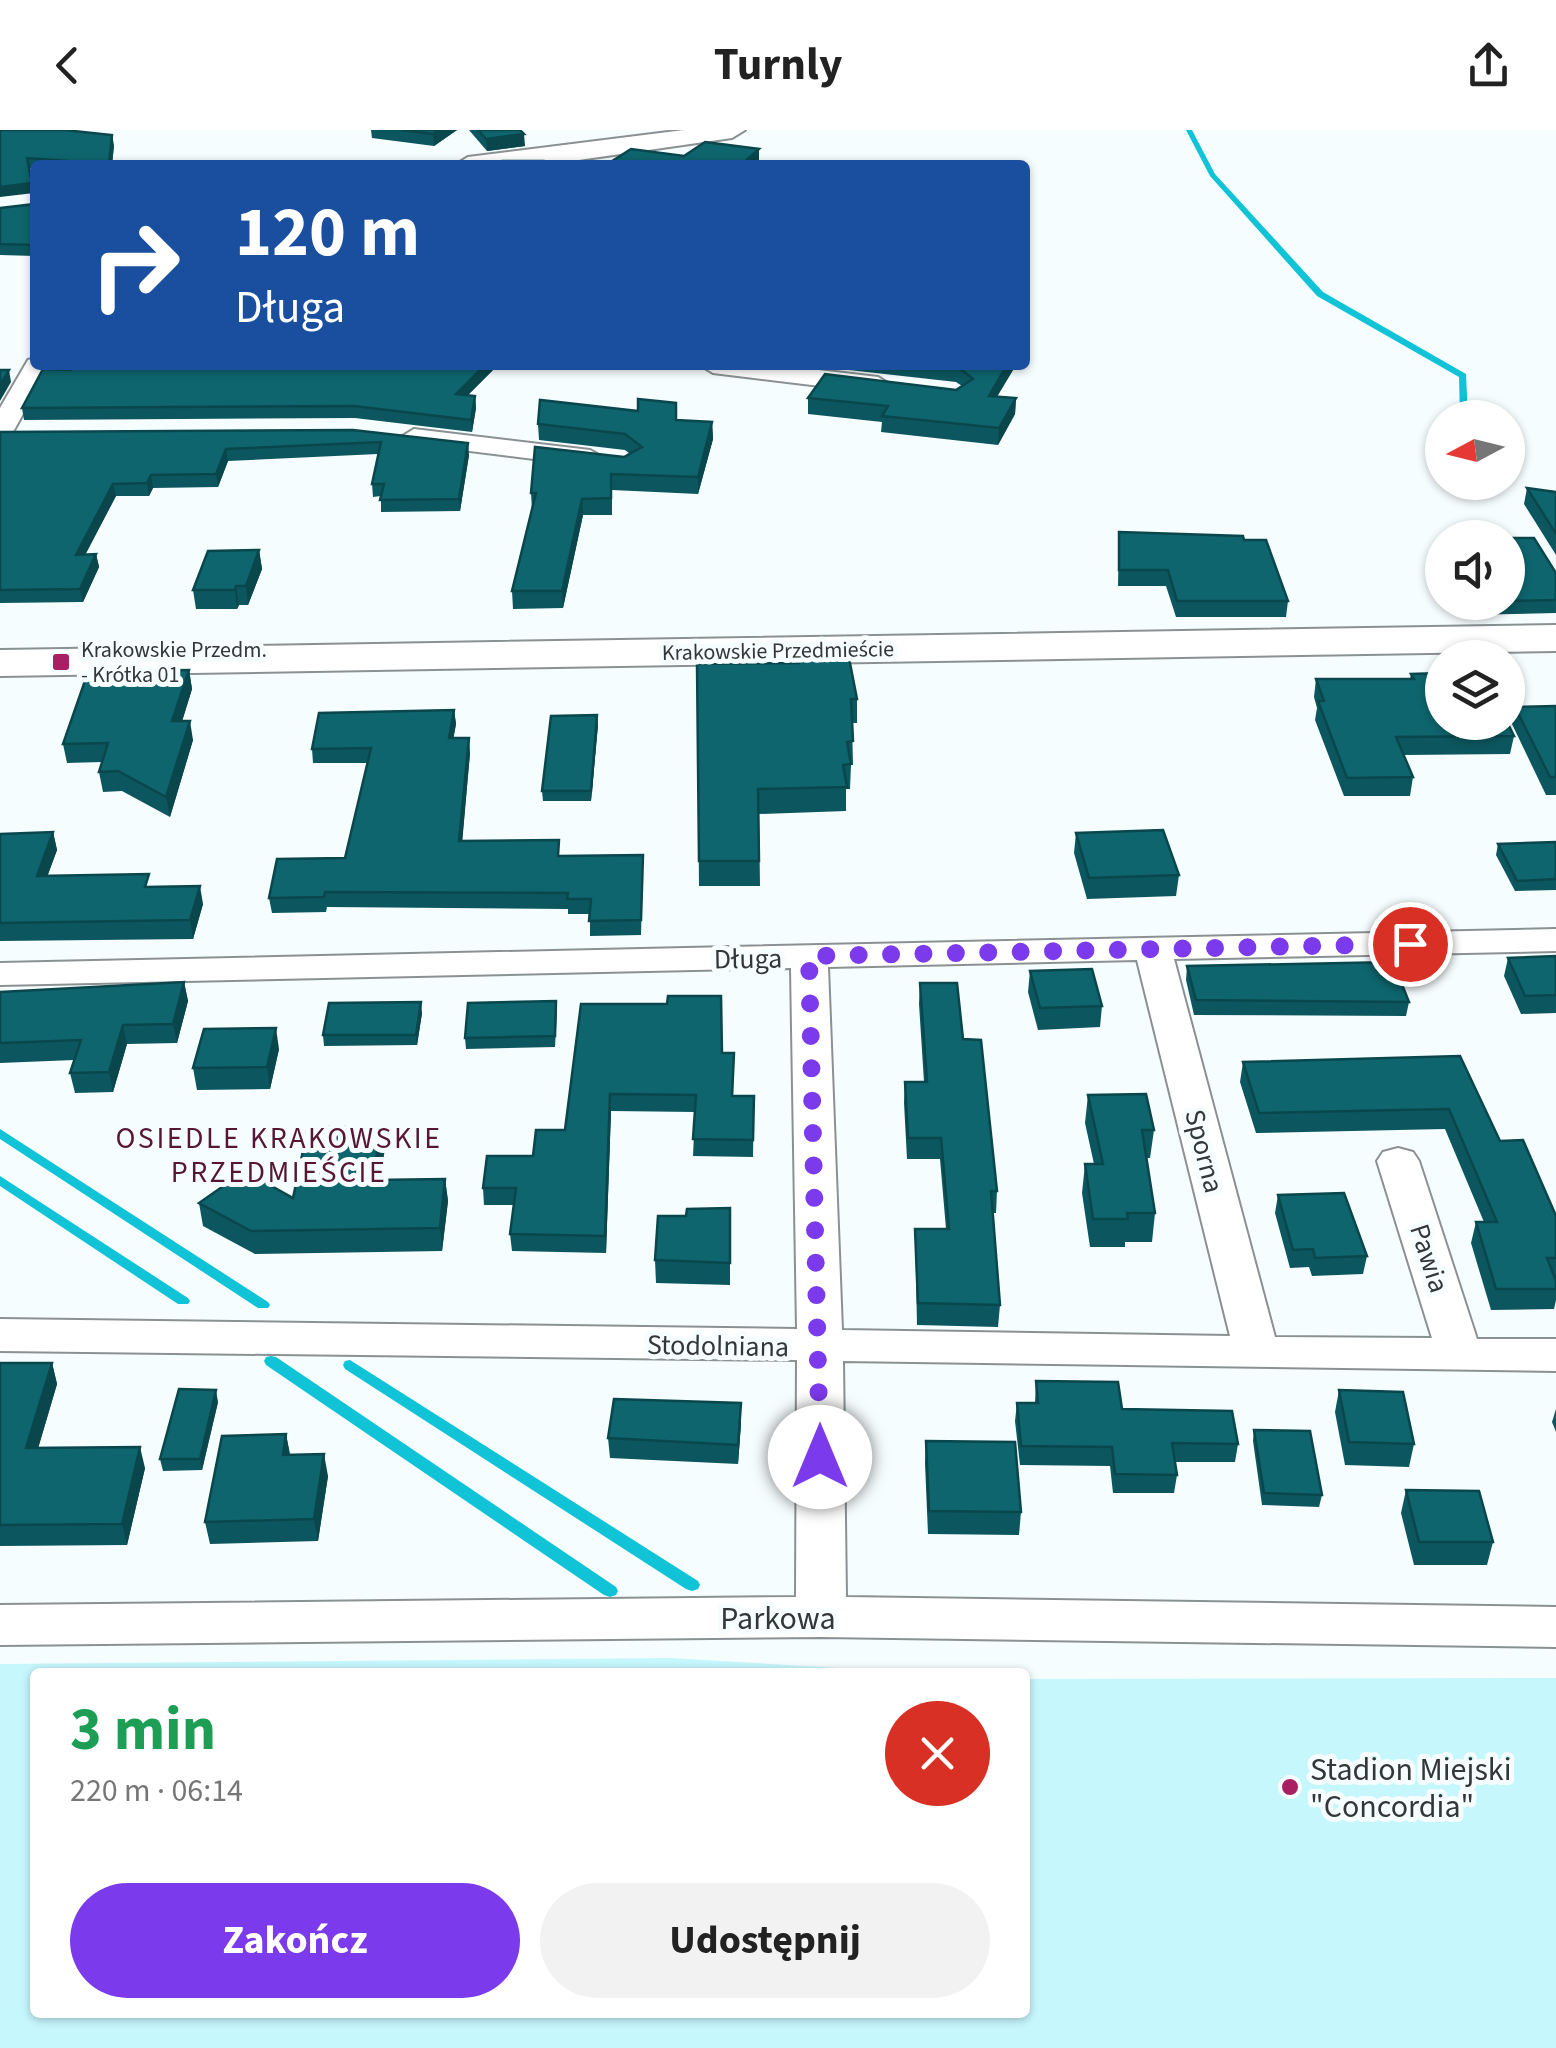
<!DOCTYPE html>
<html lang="pl">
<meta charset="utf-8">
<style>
body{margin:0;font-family:"Source Sans 3",sans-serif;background:#f2f2f2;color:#222;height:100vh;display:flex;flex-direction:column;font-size:38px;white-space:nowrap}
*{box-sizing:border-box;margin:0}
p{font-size:32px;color:#767676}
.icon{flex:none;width:55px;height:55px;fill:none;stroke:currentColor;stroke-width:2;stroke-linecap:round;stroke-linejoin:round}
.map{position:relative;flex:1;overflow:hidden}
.side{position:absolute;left:30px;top:1538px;width:1000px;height:350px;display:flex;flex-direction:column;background:#fff;border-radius:10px;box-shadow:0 2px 8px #0004}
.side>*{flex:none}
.guide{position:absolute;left:30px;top:30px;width:1000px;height:210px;border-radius:10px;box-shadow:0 2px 8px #0004;background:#1a4fa0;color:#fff;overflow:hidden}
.needle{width:65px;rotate:263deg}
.buttons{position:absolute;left:1425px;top:270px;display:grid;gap:20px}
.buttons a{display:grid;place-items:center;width:100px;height:100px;border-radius:50%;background:#fff;box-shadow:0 2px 8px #0004;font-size:50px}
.pin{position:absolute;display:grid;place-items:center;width:85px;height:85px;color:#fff;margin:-42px;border:5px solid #fff;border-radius:50%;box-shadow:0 2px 10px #0007}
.me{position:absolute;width:110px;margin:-55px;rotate:0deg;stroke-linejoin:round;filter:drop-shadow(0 0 8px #0008)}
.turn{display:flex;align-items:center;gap:35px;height:210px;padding:0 40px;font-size:45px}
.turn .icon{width:130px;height:130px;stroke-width:2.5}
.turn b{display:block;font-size:70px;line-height:85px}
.round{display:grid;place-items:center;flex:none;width:105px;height:105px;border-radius:52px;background:#f2f2f2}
.head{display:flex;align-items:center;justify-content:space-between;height:170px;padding:0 40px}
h1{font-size:60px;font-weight:700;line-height:75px;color:#1e9e55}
.primary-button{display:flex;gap:20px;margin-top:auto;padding:20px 40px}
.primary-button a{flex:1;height:115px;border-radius:60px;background:#7c3aed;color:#fff;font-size:40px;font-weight:700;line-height:115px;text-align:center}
.primary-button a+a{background:#f2f2f2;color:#222}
header{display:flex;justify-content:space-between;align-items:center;height:130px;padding:0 40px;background:#fff;font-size:45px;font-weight:700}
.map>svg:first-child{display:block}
</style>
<header><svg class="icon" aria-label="back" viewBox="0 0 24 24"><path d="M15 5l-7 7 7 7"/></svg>Turnly<svg class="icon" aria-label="share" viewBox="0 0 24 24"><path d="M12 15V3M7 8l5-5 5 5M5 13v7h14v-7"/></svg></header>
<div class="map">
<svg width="1556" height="1918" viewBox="0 0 1556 1918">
<rect width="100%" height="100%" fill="#f6fdfe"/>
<path fill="#c6f7fd" d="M671 1528 908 1542H35V1882H1025V1549L1556 1548V1918H0V1534Z"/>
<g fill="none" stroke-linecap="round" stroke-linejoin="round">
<g fill="#11c3d6" fill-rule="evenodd">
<path d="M1186 0H1192L1215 44 1323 162 1466 244 1468 288H1460L1459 247 1317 166 1210 46Z"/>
<path d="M1461 352H1469L1468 361H1462Z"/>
<path d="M0 999 268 1172 270 1175 268 1178H258L0 1009Z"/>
<path d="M0 1046 188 1168 190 1171 188 1174H178L0 1056Z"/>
<path d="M271 1226 276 1227 616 1457 618 1461 616 1465 610 1467 604 1465 266 1235 264 1231 266 1227Z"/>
<path d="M350 1230 698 1451 700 1455 698 1459 692 1461 686 1459 345 1239 343 1235 345 1231Z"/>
</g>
<defs>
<g id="minor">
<path d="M35 228V235H50L13 302 0 310V278L28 230Z"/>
<path d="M700 235H776L878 247 891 255 878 263 713 243Z"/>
<path d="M414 299 590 320 604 328 590 336 405 313 401 307Z"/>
<path d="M1556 799V821L1174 829 1275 1207 1432 1208 1377 1031 1383 1022 1398 1018 1413 1022 1419 1031 1477 1209H1556V1241L843 1231 846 1467 1556 1477V1517L821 1507 0 1515V1475L796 1467 797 1230 0 1221V1189L797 1199 791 838 0 855V833ZM1137 830 1230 1206 842 1200 828 837Z"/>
</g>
<path id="tertiary" d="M684 0H745L732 8 544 35H455L468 27Z"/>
<path id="primary" d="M1556 495V521L0 546V520Z"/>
</defs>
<use href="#minor" stroke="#8b9192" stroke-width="4"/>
<use href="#tertiary" stroke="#8b9192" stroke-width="4"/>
<use href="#primary" stroke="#8b9192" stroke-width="4"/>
<use href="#minor" fill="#fff" fill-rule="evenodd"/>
<use href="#tertiary" fill="#fff" fill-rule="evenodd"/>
<use href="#primary" fill="#fff" fill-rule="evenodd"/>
</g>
<g fill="#0c575f">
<path d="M0 0 114 15 112 35H35V38H29L34 63Z"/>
<path d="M371 0H457L434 16 372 8Z"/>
<path d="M469 0H520L525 16 487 21Z"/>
<path d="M35 74V126L0 125V78Z"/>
<path d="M74 235H498L468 265 475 266 476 278 472 302 355 288 24 290 22 278 71 240Z"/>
<path d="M840 235H1016L997 266 1016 268 1015 284 998 315 881 302 882 292 808 284V268L956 260 962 256 956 252 840 239Z"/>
<path d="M676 290 712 292 713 309 698 364 612 360V385H583L563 478 513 479 512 461 532 380 531 363 630 324 625 320 539 310 538 294Z"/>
<path d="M353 300 469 325 460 381 381 382V366L373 367 372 354 378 324 228 331 218 357 153 358 149 366H116L85 424H96L99 437 83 472 0 473V302Z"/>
<path d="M1527 358 1556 362V425L1524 374Z"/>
<path d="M1119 402 1244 410 1288 471 1286 487H1176L1166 456H1118Z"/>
<path d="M1508 408 1556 443V483L1467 485 1460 472H1508Z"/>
<path d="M259 420 262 439 248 475H239L237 479H196L193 460Z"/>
<path d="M697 534 857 569V593H852L853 635H851L850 659H846V681L759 684 760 756H699Z"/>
<path d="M189 540 192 559 182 591 193 610 170 687 122 661 103 662 99 642 102 632 67 633 63 614Z"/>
<path d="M1411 544 1514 606 1510 624 1404 625 1413 647 1410 666H1344L1315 590 1317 578 1314 567 1316 549H1410Z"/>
<path d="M1556 576V665H1546L1512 594 1515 577Z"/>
<path d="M454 580 456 594 453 608 470 623 462 711 560 726 643 725 641 805 590 806V784H568V779L327 777 326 782 272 783 269 768 345 728 367 633H313L312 619Z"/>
<path d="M598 595 591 671H543L542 661Z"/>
<path d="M53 702 57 720 47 746 151 757 203 774 193 809 0 811V704Z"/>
<path d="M1076 703 1179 745 1176 766 1087 769 1074 723Z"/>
<path d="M1556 712V760L1515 761 1496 725 1498 714Z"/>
<path d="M1556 826V883L1521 884 1504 846 1508 828Z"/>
<path d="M1187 836 1409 872 1406 886 1194 885 1186 850Z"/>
<path d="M1030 841 1102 876 1100 897 1038 900 1028 862Z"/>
<path d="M184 852 188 871 177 913 127 914 113 962 75 963 70 943 74 930 0 933V862Z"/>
<path d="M920 853 963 909 997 1061 996 1083H992L1000 1175 998 1197 917 1195 915 1099H946L940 1029H907L904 973 905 952H924L919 874Z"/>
<path d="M581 874 722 923H734L733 966H754L753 1027 693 1026 695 982 611 981 606 1123 512 1121 510 1104 514 1075H484L483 1058 533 1026 565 1000Z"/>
<path d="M557 881 555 917 466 919 465 908Z"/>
<path d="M422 883 417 915 324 916 323 905Z"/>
<path d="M279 919 270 959 197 960 193 938Z"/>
<path d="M1460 926 1500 1011 1556 1086V1170L1554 1179 1491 1180 1471 1113 1476 1092H1484L1445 999 1256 1003 1240 952 1243 932Z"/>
<path d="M1088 965 1154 1000 1150 1028H1147L1155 1083 1152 1112H1125V1117H1090L1082 1063 1085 1034H1094L1085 993Z"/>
<path d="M382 997 385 1019 379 1050 445 1049 448 1071 442 1121 255 1124 203 1096 199 1073 293 1068Z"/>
<path d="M1278 1065 1367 1126 1363 1144 1312 1146 1309 1137 1290 1138 1275 1083Z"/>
<path d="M730 1078V1155L656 1153 655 1130Z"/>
<path d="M0 1233H52L57 1254 38 1318 145 1338 127 1415 0 1416Z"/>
<path d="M1036 1251 1238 1314 1235 1332H1175L1177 1345 1174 1363H1113L1110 1336 1020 1335 1015 1291 1017 1273H1035Z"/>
<path d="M1339 1260 1414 1314 1409 1337 1345 1335 1335 1282Z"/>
<path d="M218 1272 202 1340 163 1341 160 1329Z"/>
<path d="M1556 1279V1302L1552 1292Z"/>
<path d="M741 1293 738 1334 610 1328 608 1308Z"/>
<path d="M1254 1300 1322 1365 1319 1377 1262 1375 1253 1311Z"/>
<path d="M286 1304 290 1324 328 1346 318 1411 210 1414 205 1392Z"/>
<path d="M926 1311 1021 1382 1019 1405 928 1404 925 1333Z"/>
<path d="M1406 1360 1493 1412 1487 1435H1414L1401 1383Z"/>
</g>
<g fill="#0a474d">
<path d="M438 0H457L434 16 433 4Z"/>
<path d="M524 4 525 16 487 21 486 9Z"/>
<path d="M112 5 114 15 112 35H109Z"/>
<path d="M759 19V30L753 35H741Z"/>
<path d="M32 53 34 63 0 67V57Z"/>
<path d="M485 235H498L457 276 456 264Z"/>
<path d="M1007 235H1016L988 282 989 266Z"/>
<path d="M9 240 11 252 0 271V255Z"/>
<path d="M475 266 476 278 472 302 471 290Z"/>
<path d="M1016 268 1015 284 998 315 999 298Z"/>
<path d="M712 292 713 309 698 364V347Z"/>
<path d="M468 313 469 325 460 381 459 369Z"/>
<path d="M226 319 228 331 218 357 216 344Z"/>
<path d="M151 345 153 358 149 366 147 353Z"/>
<path d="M113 354 116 366 79 437 76 425Z"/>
<path d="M582 369 583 385 563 478 562 461Z"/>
<path d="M259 420 262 439 248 475 246 456Z"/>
<path d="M96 424 99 437 83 472 80 459Z"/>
<path d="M236 456 239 475 237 479 235 460Z"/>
<path d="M189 540 192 559 176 611 172 591Z"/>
<path d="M454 580 456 594 451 623 449 608Z"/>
<path d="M597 585 598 595 591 671V661Z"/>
<path d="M190 591 193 610 170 687 166 667Z"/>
<path d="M469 608 470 623 461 726 459 711Z"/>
<path d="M53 702 57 720 41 764 37 746Z"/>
<path d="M200 756 203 774 193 809 190 790Z"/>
<path d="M184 852 188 871 177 913 173 894Z"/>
<path d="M421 872 422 883 417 915 416 905Z"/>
<path d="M123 895 127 914 113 962 109 942Z"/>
<path d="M276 898 279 919 270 959 267 937Z"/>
<path d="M610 964 611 981 606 1123 605 1106Z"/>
<path d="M382 997 385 1019 375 1072 372 1050Z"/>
<path d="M445 1049 448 1071 442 1121 440 1098Z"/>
<path d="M52 1233 57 1254 32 1339 26 1318Z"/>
<path d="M216 1260 218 1272 202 1340 200 1329Z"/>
<path d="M741 1273V1293L738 1334V1315Z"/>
<path d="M286 1304 290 1326 283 1325Z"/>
<path d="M140 1317 145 1338 127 1415 122 1394Z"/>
<path d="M324 1324 328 1346 318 1411 314 1389Z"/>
</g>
<g fill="#0e656e" stroke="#0a474d" stroke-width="2.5">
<path d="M0 0H64L112 5 109 34 27 28 32 53 0 57Z"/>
<path d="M401 0H438L433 4Z"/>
<path d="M478 0H520L524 4 486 9Z"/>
<path d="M705 12 759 19 741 35H606L631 19 684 26Z"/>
<path d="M504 31H544L548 35H507Z"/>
<path d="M35 74V115L0 114V78Z"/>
<path d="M74 235H485L456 264 475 266 471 290 354 276 22 278 43 239 71 240Z"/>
<path d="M945 235H1007L989 266 1016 268 999 298 882 286 888 276 808 268 825 244 956 260 973 249 957 236Z"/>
<path d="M0 240H9L0 255Z"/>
<path d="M638 269 676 273V290L712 292 698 347 611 344V368L582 369 562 461H512L536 363H531L535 317 624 327 642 317 625 304 538 294 540 270 638 281Z"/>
<path d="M353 300 468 313 459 369 380 370 384 354H372L381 312 226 319 216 344 151 345 147 353 113 354 76 425 96 424 80 459 0 460V302Z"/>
<path d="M1527 358 1556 362V404Z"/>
<path d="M1119 402 1243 406 1244 410H1266L1288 471H1177L1168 440H1119Z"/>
<path d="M1508 408H1534L1556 443V470L1508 471Z"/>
<path d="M259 420 246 456H236L235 460H193L208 421Z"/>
<path d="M849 528 857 569H851L853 611 847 612 851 634 843 635 847 657 758 659 759 731H699L697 534 799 533V529Z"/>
<path d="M189 540 172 591H190L166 667 118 641 99 642 108 613 63 614 87 545H106L107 541Z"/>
<path d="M1442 543V592H1507L1514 606 1396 607 1413 647 1347 648 1318 571H1324L1316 549H1414L1411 544Z"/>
<path d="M1556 576V647H1550L1515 577Z"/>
<path d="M454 580 449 608H469L459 711 559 710 558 726 643 725 641 790 589 791 591 769H567L568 763 325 762 324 767 269 768 277 729 345 728 371 618 312 619 319 583Z"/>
<path d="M597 585 591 661H542L551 586Z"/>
<path d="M1163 700 1179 745 1089 748 1076 703Z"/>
<path d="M53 702 37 746 149 744 145 757 200 756 190 790 0 793V704Z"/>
<path d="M1556 712V749L1517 751 1498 714Z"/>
<path d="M1556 826V865L1525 866 1508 828Z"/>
<path d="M1393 832 1409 872 1196 870 1187 836Z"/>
<path d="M1092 839 1102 876 1040 878 1030 841Z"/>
<path d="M184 852 173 894 123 895 109 942 70 943 81 910 0 913V862Z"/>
<path d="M920 853H957L963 909 981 910 997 1061H991L1000 1175 918 1173 915 1099H949L941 1008H908L905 952H927Z"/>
<path d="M668 866H721L722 923H734L732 966H754L753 1010 693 1009 696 965 610 964 605 1106 510 1104 516 1058H483L487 1026H533L536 1000H565L581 874H667Z"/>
<path d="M556 871 555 906 465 908 468 873Z"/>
<path d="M421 872 416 905H323L329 873Z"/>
<path d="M276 898 267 937 193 938 204 899Z"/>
<path d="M1460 926 1500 1011 1523 1010 1556 1086V1128H1547L1556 1151V1159H1496L1476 1092H1497L1449 979 1259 983 1243 932Z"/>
<path d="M1146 964 1154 1000H1142L1155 1083H1127L1128 1089H1093L1085 1034H1103L1088 965Z"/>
<path d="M308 997H382L372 1050 445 1049 440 1098 251 1101 199 1073 245 1041 293 1068Z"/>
<path d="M1344 1063 1367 1126 1315 1128 1313 1119 1293 1120 1278 1065Z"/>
<path d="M730 1078V1133L655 1130 658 1086H686L687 1079Z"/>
<path d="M0 1233H52L26 1318 140 1317 122 1394 0 1395Z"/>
<path d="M1036 1251 1118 1252 1122 1279 1232 1281 1238 1314 1172 1313 1177 1345 1115 1344 1112 1317 1021 1316 1017 1273H1038Z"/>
<path d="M179 1259 216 1260 200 1329H160Z"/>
<path d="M1339 1260 1403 1262 1414 1314 1349 1312Z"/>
<path d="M614 1269 741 1273 738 1315 608 1308Z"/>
<path d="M1254 1300 1310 1301 1322 1365 1264 1363Z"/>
<path d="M286 1304 283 1325 324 1324 314 1389 205 1392 222 1306Z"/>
<path d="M926 1311 1015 1312 1021 1382 929 1381Z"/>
<path d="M1406 1360 1479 1361 1493 1412H1419Z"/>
</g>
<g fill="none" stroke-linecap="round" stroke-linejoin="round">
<path stroke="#7c3aed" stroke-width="18" stroke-dasharray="0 32.4" d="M820 1327 809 826 1410 814"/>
</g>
<g fill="#a91f63" stroke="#f6fdfe" stroke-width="4">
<rect x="51" y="522" width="20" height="20" rx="5"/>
<circle cx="1290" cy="1657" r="10"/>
</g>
<g text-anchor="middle" stroke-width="10" stroke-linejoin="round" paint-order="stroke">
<g font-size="22" fill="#343737" stroke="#f6fdfe" text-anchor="start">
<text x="81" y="527">Krakowskie Przedm.<tspan x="81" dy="25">- Krótka 01</tspan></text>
</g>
<g font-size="22" fill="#343737" stroke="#f6fdfe">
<text transform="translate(778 520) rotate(-1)" y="8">Krakowskie Przedmieście</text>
</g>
<g font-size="28" fill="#343737" stroke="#f6fdfe">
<text transform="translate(748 828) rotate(-1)" y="10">Długa</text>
<text transform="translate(1205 1021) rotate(76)" y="10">Sporna</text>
<text transform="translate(1430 1128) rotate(72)" y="10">Pawia</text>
<text transform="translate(718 1215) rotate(1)" y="10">Stodolniana</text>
</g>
<g font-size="30" letter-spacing="2.5" fill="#571634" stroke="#f6fdfe">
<text x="279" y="1018">OSIEDLE KRAKOWSKIE<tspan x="279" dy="34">PRZEDMIEŚCIE</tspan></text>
</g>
<g font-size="32" fill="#343737" stroke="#f6fdfe">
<text x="778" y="1499">Parkowa</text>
</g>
<g font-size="32" fill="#343737" stroke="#f6fdfe" text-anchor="start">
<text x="1310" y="1650">Stadion Miejski<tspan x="1310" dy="37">"Concordia"</tspan></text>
</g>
</g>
</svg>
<div class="buttons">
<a><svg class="needle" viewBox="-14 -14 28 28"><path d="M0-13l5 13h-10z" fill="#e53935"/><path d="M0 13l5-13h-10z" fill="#767676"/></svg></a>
<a><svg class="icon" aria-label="sound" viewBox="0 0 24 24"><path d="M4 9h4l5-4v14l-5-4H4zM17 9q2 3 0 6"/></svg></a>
<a><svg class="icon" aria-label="layers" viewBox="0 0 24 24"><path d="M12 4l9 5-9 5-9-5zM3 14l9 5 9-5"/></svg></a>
</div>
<div class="pin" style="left:1410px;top:814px;background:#d93025"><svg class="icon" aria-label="arrive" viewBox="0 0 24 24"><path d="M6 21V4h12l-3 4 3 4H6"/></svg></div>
<svg class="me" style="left:820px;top:1327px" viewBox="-20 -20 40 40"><circle r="19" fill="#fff"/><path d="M0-13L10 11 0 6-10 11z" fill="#7c3aed"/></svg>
<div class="guide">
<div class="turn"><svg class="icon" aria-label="right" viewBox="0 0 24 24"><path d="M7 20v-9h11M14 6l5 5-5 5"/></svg><div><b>120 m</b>Długa</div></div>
</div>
<section class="side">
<div class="head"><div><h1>3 min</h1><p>220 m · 06:14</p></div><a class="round" style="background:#d93025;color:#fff"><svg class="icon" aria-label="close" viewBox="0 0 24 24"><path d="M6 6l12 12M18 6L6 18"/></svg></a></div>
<div class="primary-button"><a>Zakończ</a><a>Udostępnij</a></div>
</section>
</div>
